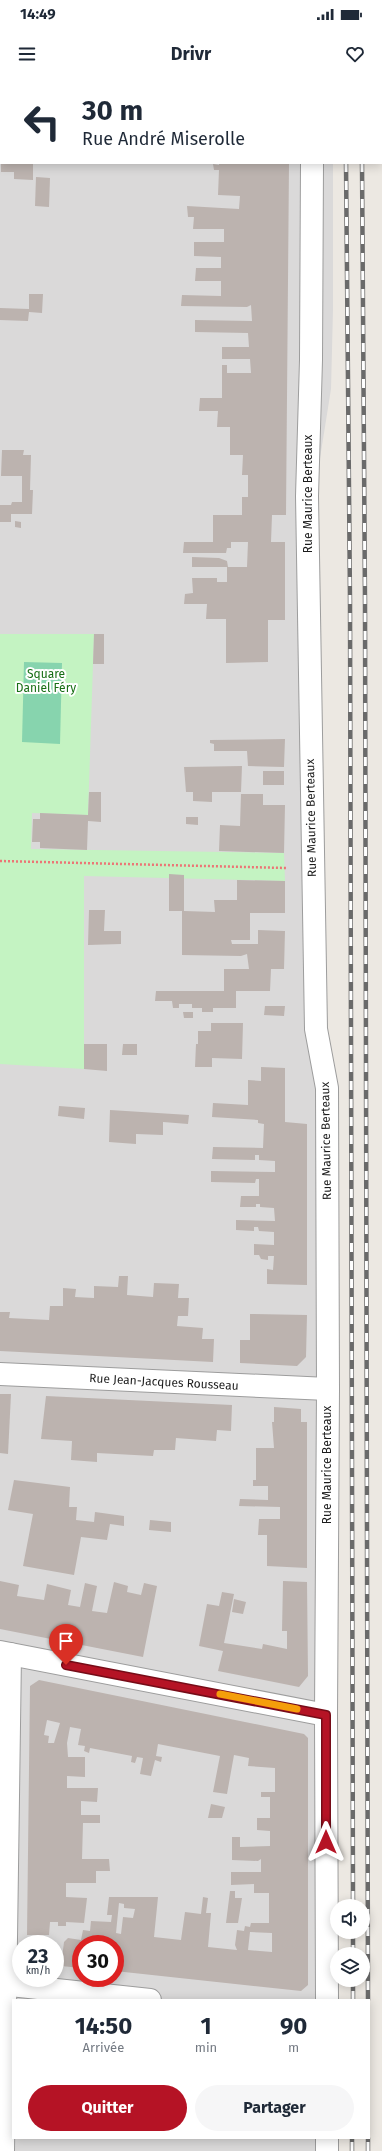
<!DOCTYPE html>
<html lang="fr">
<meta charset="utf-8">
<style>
body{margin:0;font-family:"Fira Sans",sans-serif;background:#f6f6f7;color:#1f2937;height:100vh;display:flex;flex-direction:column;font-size:15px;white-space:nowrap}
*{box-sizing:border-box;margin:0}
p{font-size:13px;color:#747a83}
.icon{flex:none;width:22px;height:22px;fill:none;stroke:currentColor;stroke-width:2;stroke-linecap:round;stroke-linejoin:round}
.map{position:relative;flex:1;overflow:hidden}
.details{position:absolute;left:12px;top:1919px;width:358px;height:140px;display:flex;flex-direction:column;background:#fff;border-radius:0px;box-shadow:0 2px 10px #0003}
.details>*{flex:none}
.banner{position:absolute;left:0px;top:0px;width:382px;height:84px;box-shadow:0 2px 10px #0003;background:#fff;color:#1f2937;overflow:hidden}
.buttons{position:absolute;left:330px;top:1819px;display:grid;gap:8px}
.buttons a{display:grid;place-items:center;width:40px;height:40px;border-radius:50%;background:#fff;box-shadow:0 2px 10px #0003;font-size:20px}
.speed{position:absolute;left:12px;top:1855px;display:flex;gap:8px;font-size:20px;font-weight:700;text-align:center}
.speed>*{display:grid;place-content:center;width:52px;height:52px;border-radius:50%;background:#fff;box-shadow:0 2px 10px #0003;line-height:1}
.speed small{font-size:10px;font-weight:400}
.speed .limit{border:6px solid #d22;background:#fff;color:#111}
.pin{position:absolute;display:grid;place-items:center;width:34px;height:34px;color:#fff;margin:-41px -17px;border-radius:50% 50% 50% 0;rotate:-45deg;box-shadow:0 0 4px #0007}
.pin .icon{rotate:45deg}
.me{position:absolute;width:44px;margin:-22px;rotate:0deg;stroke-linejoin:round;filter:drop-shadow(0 0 3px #0008)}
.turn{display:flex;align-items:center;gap:14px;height:84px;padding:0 16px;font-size:18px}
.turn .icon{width:52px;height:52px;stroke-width:2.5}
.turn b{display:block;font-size:28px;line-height:34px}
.eta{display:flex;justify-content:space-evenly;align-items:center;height:68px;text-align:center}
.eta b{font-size:24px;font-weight:700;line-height:28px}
.button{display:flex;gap:8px;margin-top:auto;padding:8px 16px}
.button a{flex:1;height:46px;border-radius:24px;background:#b51325;color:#fff;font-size:16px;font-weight:700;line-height:46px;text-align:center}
.button a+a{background:#f6f6f7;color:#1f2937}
.status{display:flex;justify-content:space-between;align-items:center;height:28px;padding:0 20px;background:#fff;direction:ltr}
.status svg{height:11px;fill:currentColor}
header{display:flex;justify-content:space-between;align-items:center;height:52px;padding:0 16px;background:#fff;font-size:18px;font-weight:700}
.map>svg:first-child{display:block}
</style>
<div class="status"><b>14:49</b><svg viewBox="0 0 49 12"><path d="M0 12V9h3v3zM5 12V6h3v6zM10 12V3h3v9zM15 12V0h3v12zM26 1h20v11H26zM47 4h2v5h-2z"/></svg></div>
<header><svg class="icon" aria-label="menu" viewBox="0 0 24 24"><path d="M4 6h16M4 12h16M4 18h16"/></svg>Drivr<svg class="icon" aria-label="heart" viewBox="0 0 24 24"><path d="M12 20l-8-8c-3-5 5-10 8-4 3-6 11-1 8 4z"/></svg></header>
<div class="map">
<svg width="382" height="2071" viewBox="0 0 382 2071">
<rect width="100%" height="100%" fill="#ece8e2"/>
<path fill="#dad9d9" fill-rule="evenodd" d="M0 0H332L1 1V83H333V230L331 309 317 397 326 956 334 982 337 1608 336 1920H13V2058H335V2071H0ZM21 1864H55V1898H21ZM81 1864H115V1898H81Z"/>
<path fill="#c4f3c2" d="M0 554H94L88 735 32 733 31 769 284 773 285 801 84 796V989L0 984Z"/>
<path fill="#87d4ae" d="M24 582 62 583 60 664 22 662Z"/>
<g fill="#bcb3af" fill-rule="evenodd">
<path d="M1 83H33V100L14 99V92H1Z"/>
<path d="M219 83H289L286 435H272L271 462H285V540H268V582L226 583V539H206L207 524H184L185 514 193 513 192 498H217V502H227V487H192V477L219 478 227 481 228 487H247L248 462H231V468H227L226 473H183L184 462H213V435H242V417H248V395H242L243 375H230V347H217L218 331H199L200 318H222V285H227V293H251L250 279H222V267H249L248 253 195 252V240L252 241 251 225 247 227 181 226 182 215 221 216V201H195L196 188H221V177L194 176V162H224V149H193L194 137H188L187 126 239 129 240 116 218 115 219 90H214L213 84 219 85Z"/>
<path d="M36 97 50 98 49 127 35 126Z"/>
<path d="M29 214H43L42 233 29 232 28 241 0 240V228L29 229Z"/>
<path d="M2 370H24L23 375H31L30 410H33L32 434H11V442H0V425H11L12 422H22V396H1Z"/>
<path d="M15 441 21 442V448L15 447Z"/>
<path d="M94 554H104V584H93Z"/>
<path d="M285 659 284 687 248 686 247 671H214V664L210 663V660Z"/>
<path d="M242 686 241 712H212V722L193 721V712H186L184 687Z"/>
<rect x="263" y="691" width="21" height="14"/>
<path d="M89 712H101V742L88 741 87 770 40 768V762H32L33 739H40V733L88 735Z"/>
<path d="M241 714H263V725H285L284 773 219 771 220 745 240 746Z"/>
<path d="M186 737H198V745L186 744Z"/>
<path d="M169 794 184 795V831L215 832 214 820H237V800L285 801V833H250V860H231L232 864H258V850L285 851 284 889H271L270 911H236V928H213V932H202V928H192V924H179V928H173L172 921H155L156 911H224V889H249L247 874 241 876 182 875V831H169Z"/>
<path d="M89 830H105L104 851H121V864L88 865Z"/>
<path d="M265 926H285L284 936 264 935Z"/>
<path d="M183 932H193V938H184Z"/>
<path d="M211 943H243L242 979 212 978V987H195L196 964H198V951H211Z"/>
<path d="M84 964H107V991L84 989Z"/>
<path d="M123 964H137V975H122Z"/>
<path d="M261 987 285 988V1042L307 1044V1205L267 1204V1189L273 1190 274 1176H268V1180L261 1179 259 1175H254V1164L274 1165V1152L259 1151 258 1147H254V1151L236 1150V1140L275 1141 274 1128 260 1127V1124H256V1127H240L241 1116H259V1099H256L255 1103 211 1102V1091L275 1092V1081L259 1080V1075H255V1080L212 1079 213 1067 263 1068 264 1044 258 1043V1040L212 1037 213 1023 248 1025V1000L261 1001Z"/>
<path d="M59 1026 85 1028 84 1039 58 1036Z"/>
<path d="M110 1030 189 1035 188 1044 163 1042V1055L136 1054V1064L109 1062Z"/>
<path d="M119 1196H128L127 1215 153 1217 154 1203 179 1204 178 1218H189L188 1236H178L177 1246 203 1248 202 1259H214L213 1282 0 1271V1232H10L9 1238 49 1240 50 1226H63V1208L76 1209 75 1217 94 1218V1206L118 1207Z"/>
<path d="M250 1234 307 1235 306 1277 297 1286 240 1283V1260H250Z"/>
<path d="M0 1314H11L8 1374 0 1373Z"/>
<path d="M46 1316 232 1325 231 1351 217 1350 216 1361 176 1358 175 1370H154L153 1376 97 1373V1382L71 1380 72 1361 41 1359Z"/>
<path d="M274 1327 301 1329V1342H307V1488L267 1486V1455H258L259 1439H280V1427L239 1426 240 1419 268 1420V1406H253V1400H256V1368H274L272 1342H274Z"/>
<path d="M14 1400 70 1407 69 1427H77L76 1440 94 1442 95 1432 124 1436V1446L110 1444 107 1460 81 1457 74 1495 23 1486 33 1434 8 1430Z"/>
<path d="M150 1440 171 1442V1452L149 1450Z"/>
<path d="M0 1501 19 1505 17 1516 44 1520 47 1504 71 1510 68 1525 80 1527 85 1503 97 1506 92 1531 107 1533 114 1502 128 1506 127 1512 141 1515 144 1503 157 1506 143 1577 0 1549Z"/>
<path d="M283 1501 307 1502 308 1596 299 1607 218 1591 223 1571 199 1566 207 1524 219 1526 222 1512 234 1514 224 1563 262 1569 263 1564 287 1569V1551H282Z"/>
<path d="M234 1519 246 1522 243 1534 232 1532Z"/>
<path d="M39 1600 304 1654 308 1658V1905L301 1911 115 1891V1864H81V1888L61 1886 64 1862 68 1858 81 1860 83 1850 90 1851 91 1841 111 1842 112 1835H107L109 1817H158L154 1857 181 1860 185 1832 201 1834 203 1817 208 1818 206 1833H211L208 1867 237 1870 235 1865 237 1850 244 1851 245 1846 250 1847 251 1843H269V1813H254V1804L231 1805V1792H261V1779L258 1781 232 1780V1757H240V1767L270 1766V1751L257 1750V1738H270V1717H261V1712H275V1688L248 1686 249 1678 234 1675 227 1714 213 1712 220 1676 158 1664 156 1676 162 1677 161 1682 155 1680 151 1696 140 1694 143 1678 137 1677 135 1683 131 1682 132 1676 90 1668 89 1673 84 1671 85 1666 78 1665 81 1649 70 1647 67 1663 68 1677H85V1697L67 1696V1708H98L97 1722 81 1721V1735H100V1743H83L82 1779H109L110 1791H96V1803H66V1817L87 1818 84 1843 66 1842V1846H58V1842H50L49 1855H27L30 1606ZM47 1640 60 1643 54 1663H48L49 1656 44 1655ZM119 1823 124 1824V1828L135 1829 133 1838 123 1837 121 1854 116 1853ZM250 1852 272 1853V1872L248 1870Z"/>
<path d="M211 1724 225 1727 222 1738H208Z"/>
<path d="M230 1811H235V1818H242L238 1843H226Z"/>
</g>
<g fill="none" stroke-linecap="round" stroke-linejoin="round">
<defs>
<g id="minor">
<path d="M313 1V0"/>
<path d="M312 83 311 280 307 416 316 949 327 1008 328 1309 326 1635 327 1920"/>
<path d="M0 1294 328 1309"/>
<path d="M0 1572 326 1635"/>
<path d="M0 1904 150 1920"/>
<path d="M3 2071 10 1574"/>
<path d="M327 2071V2058"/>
</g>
</defs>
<use href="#minor" stroke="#9d9d9d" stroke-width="24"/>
<path stroke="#ec7475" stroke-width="2.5" stroke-dasharray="2 2" stroke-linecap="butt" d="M0 781 287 788"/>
<use href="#minor" stroke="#fff" stroke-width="22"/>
<defs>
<g id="rail">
<path d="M345 0V1"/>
<path d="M360 0V1"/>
<path d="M346 83 350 520 353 1826"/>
<path d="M362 83 365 521 368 1920"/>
<path d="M353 1874V1852"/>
<path d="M353 1920V1900"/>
<path d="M352 2071V2058"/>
<path d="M368 2071V2058"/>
</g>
</defs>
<use href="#rail" stroke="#6a6a6a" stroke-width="4.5"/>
<use href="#rail" stroke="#fff" stroke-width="3" stroke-dasharray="9" stroke-linecap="butt"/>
</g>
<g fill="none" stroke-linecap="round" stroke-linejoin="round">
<defs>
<path id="route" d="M66 1585 326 1635V1762"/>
</defs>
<use href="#route" stroke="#760c18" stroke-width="10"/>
<use href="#route" stroke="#b51325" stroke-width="7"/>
<path stroke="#f59e0b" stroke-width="7" d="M220 1614 297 1629"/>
</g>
<g text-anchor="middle" stroke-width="4" stroke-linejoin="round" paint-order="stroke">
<g font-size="12" fill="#1c1c1c" stroke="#fff">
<text transform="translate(308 414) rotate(-90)" y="4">Rue Maurice Berteaux</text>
<text transform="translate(311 738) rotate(-91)" y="4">Rue Maurice Berteaux</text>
<text transform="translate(326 1061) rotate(-91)" y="4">Rue Maurice Berteaux</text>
<text transform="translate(164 1302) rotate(3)" y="4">Rue Jean-Jacques Rousseau</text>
<text transform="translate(327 1385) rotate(-90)" y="4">Rue Maurice Berteaux</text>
</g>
<g font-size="12" fill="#186e15" stroke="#fff">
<text x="46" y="598">Square<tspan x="46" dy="14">Daniel Féry</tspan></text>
</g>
</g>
</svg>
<div class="buttons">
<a><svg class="icon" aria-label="sound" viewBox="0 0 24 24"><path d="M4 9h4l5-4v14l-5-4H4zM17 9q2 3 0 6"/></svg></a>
<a><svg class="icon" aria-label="layers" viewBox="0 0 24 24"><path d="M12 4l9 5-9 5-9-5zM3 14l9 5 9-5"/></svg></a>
</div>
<div class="speed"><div>23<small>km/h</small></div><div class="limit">30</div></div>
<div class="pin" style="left:66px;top:1585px;background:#d93025"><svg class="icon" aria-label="arrive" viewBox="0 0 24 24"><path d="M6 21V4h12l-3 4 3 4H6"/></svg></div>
<svg class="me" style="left:326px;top:1762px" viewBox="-20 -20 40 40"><path d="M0-17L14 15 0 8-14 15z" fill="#b51325" stroke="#fff" stroke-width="4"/></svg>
<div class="banner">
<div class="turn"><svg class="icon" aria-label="left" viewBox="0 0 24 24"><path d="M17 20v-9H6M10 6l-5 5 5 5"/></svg><div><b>30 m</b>Rue André Miserolle</div></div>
</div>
<section class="details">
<div class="eta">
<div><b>14:50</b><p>Arrivée</p></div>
<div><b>1</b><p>min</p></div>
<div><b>90</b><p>m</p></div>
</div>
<div class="button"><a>Quitter</a><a>Partager</a></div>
</section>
</div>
